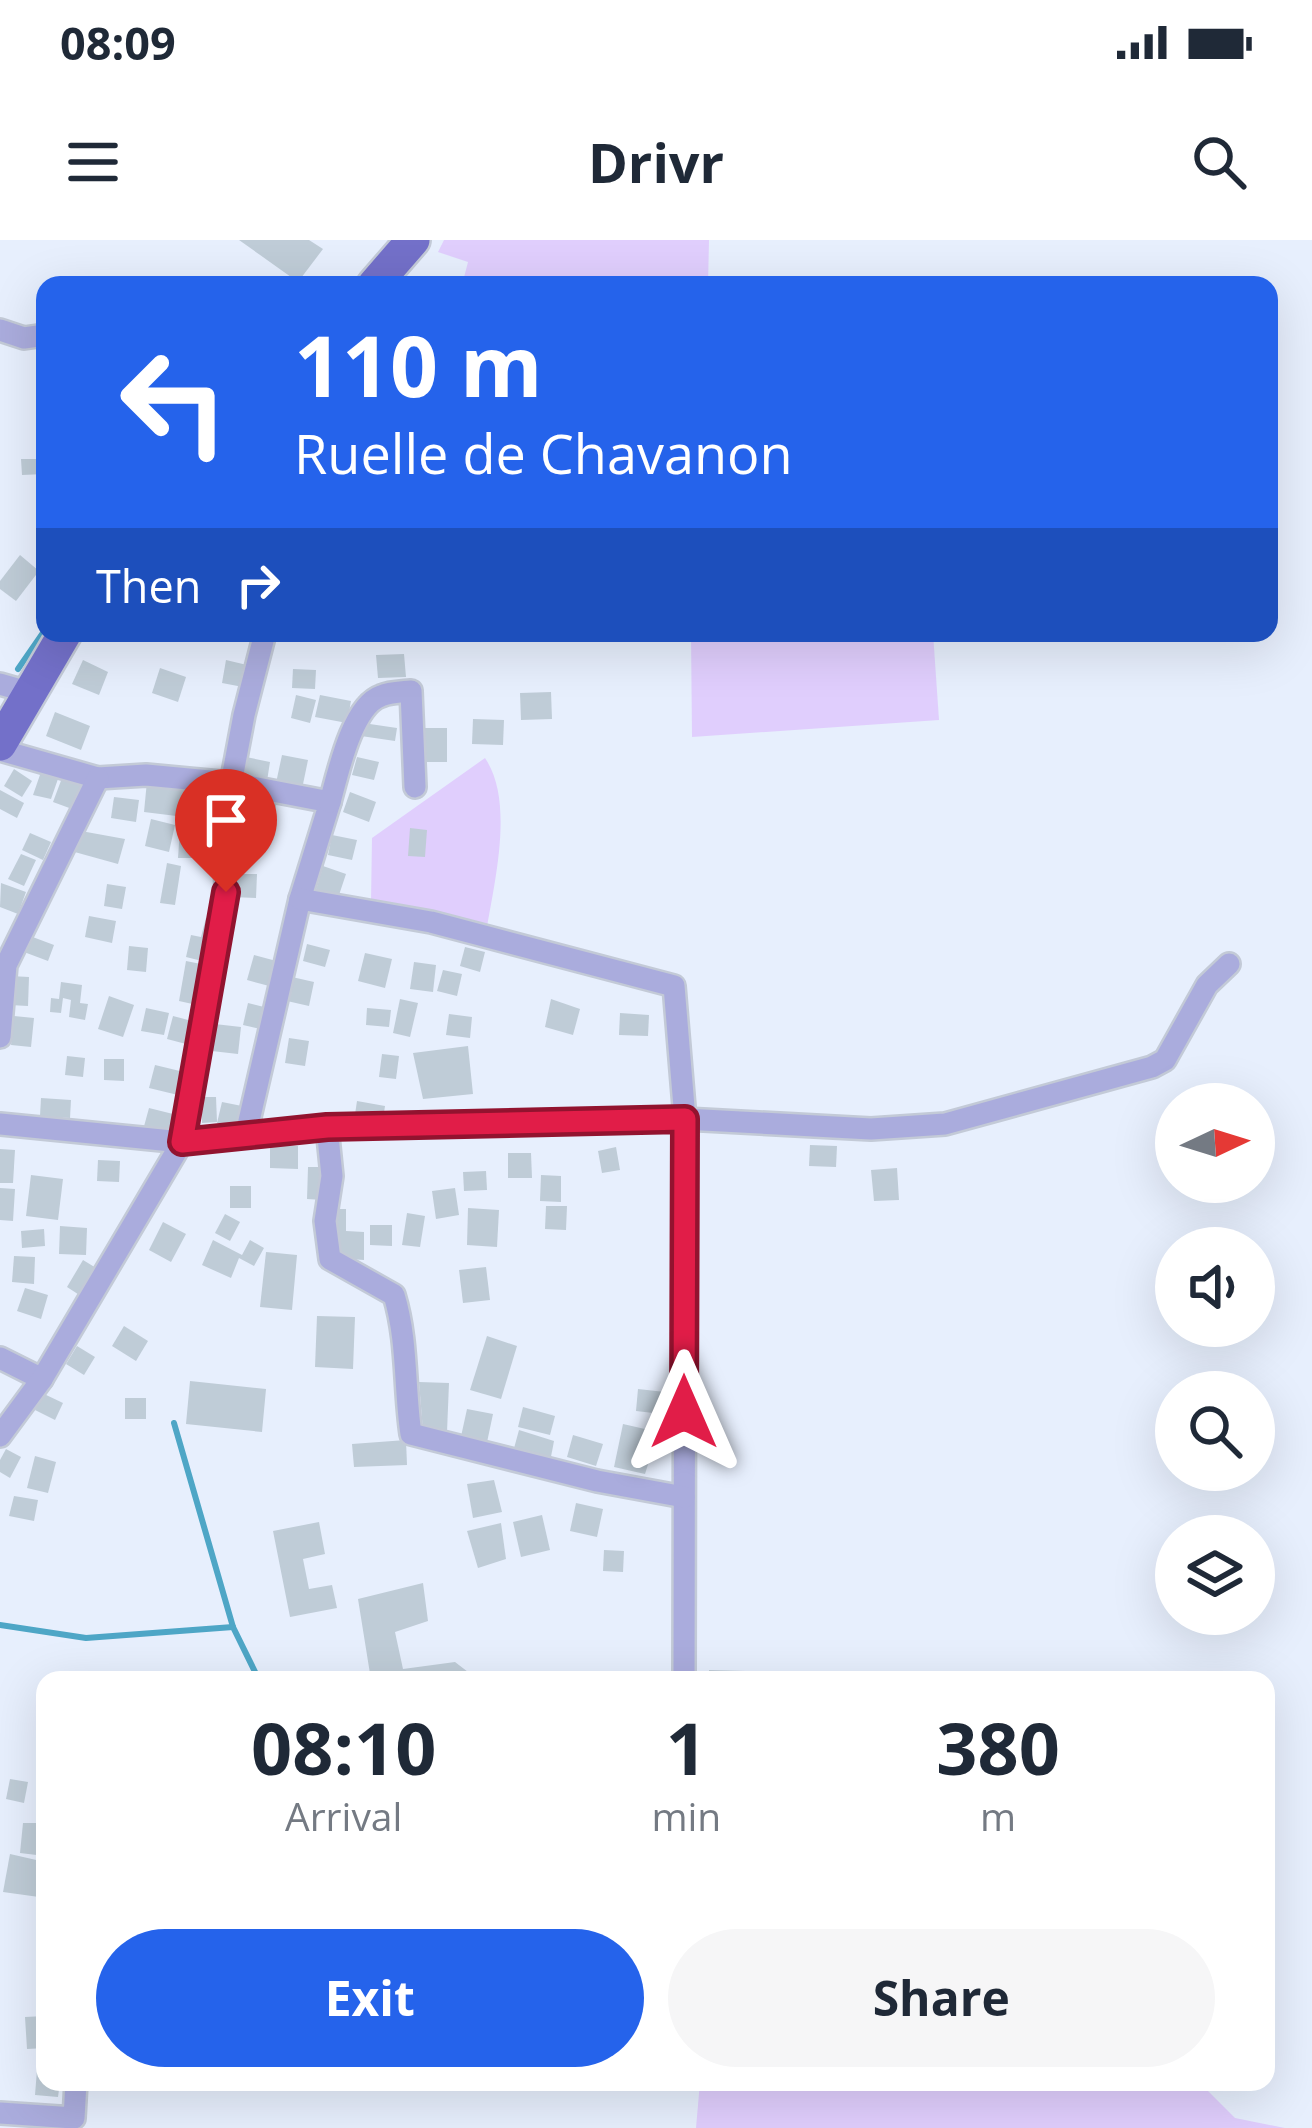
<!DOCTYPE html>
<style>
body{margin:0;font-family:"Open Sans",sans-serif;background:#f6f6f7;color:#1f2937;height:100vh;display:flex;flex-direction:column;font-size:45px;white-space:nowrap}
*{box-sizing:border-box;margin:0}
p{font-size:39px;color:#747a83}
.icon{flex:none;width:66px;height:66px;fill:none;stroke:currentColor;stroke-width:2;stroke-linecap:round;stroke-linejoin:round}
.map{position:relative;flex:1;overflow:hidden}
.sheet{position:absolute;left:36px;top:1431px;width:1239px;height:420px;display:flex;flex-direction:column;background:#fff;border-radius:24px;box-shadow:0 12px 48px #0002}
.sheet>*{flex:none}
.banner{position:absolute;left:36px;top:36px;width:1242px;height:366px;border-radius:24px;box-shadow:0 12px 48px #0002;background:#2563eb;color:#fff;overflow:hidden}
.needle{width:78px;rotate:86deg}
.fabs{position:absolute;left:1155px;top:843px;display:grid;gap:24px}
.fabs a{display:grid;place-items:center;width:120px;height:120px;border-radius:50%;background:#fff;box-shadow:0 12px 48px #0002;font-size:60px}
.pin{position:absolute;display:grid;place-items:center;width:102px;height:102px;color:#fff;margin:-123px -51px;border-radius:50% 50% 50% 0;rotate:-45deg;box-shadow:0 0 12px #0007}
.pin .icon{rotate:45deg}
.me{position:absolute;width:132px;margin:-66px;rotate:0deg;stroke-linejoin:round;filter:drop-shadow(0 0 9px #0008)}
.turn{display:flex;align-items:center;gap:42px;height:252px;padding:0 60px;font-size:54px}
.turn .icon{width:156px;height:156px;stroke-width:2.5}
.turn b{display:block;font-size:84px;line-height:102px}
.then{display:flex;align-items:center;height:114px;padding:0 60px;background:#0003;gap:24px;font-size:45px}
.eta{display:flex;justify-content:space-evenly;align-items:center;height:204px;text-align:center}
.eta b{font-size:72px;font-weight:700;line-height:84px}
.cta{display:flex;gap:24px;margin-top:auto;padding:24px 60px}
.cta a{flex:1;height:138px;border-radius:72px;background:#2563eb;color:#fff;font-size:48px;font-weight:700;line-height:138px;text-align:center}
.cta a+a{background:#f6f6f7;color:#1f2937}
.status{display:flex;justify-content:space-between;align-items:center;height:84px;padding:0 60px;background:#fff;direction:ltr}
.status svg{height:33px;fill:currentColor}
header{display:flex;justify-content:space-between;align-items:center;height:156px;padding:0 60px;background:#fff;font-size:54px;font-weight:700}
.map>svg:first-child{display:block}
</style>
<div class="status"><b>08:09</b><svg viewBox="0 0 49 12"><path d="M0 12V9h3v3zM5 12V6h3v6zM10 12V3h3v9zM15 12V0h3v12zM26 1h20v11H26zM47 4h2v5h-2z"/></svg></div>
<header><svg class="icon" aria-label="menu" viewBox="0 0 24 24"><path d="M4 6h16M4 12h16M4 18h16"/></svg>Drivr<svg class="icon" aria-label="search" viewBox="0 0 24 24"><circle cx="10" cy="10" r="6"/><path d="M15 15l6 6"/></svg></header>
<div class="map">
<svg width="1312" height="1888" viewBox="0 0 1312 1888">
<rect width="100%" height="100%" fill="#e7effd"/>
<g fill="#e0cefd">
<path d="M444 0H709L708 45H462L468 22 438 12Z"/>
<path d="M691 393H933L939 480 692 497Z"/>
<path d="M485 518C515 562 494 643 486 693L371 662 372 598Z"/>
<path d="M700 1842H1199L1235 1878 1285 1888H696Z"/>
</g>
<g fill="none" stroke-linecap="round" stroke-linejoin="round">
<g stroke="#4ea6c6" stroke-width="6">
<path d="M18 429 45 390"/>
<path d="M174 1183 233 1387 259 1440"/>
<path d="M0 1385 86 1398 233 1387"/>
</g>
</g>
<g fill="#bfccd7">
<path d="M239 0H309L323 9 298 42Z"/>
<path d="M21 219H45V234L22 235Z"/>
<path d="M20 315 39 331 16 361 0 349V341Z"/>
<path d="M404 414 406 437 378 438 376 415Z"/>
<path d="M83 420 108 432 99 455 72 444Z"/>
<path d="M226 420 247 425 243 447 222 443Z"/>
<path d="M160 428 186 437 178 462 152 453Z"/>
<path d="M293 429 316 430 315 449 292 448Z"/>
<path d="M551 452 552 479 521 480 520 453Z"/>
<path d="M296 455 316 460 310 483 291 478Z"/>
<path d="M320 455 351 461 347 483 315 477Z"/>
<path d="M55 472 90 486 81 510 46 496Z"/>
<path d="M473 479 504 480 503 505 472 504Z"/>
<path d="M363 483 397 488 395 501 361 496Z"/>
<rect x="414" y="488" width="33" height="34"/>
<path d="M282 515 308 520 302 549 276 543Z"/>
<path d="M246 517 270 522 267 541 242 536Z"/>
<path d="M357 517 379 522 374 540 352 535Z"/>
<path d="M14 529 32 541 22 557 4 546Z"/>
<path d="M41 532 59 536 51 559 33 555Z"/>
<path d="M62 538 82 545 72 569 53 562Z"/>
<path d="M147 541 213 549 209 580 144 572Z"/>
<path d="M0 550 24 563 17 578 0 569Z"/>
<path d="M257 552 278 557 273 579 251 574Z"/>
<path d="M350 552 376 562 369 582 343 572Z"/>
<path d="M114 557 139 560 136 582 111 578Z"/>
<path d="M151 579 175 585 169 612 145 606Z"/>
<path d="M410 588 427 590 425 617 408 616Z"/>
<path d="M180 589 218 592 216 618H178Z"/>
<path d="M81 591 125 599 118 624 71 611Z"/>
<path d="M30 593 51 602 43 620 22 610Z"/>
<path d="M234 593H253L252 621 233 620Z"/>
<path d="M332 595 357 600 352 620 328 615Z"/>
<path d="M21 614 36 620 24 646 8 639Z"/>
<path d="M167 623 181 626 175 665 160 663Z"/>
<path d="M323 626 346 634 338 658 316 650Z"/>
<path d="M233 634H257L256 658 232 657Z"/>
<path d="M1 643 26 652 18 674 0 667Z"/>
<path d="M107 644 126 647 122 669 104 666Z"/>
<path d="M89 676 116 681 112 703 85 697Z"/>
<path d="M206 678 221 682 210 723 186 717 191 695 201 697Z"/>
<path d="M30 696 54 705 48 721 24 712Z"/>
<path d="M307 704 330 710 325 727 303 721Z"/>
<path d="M129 706 148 708 146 732 127 730Z"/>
<path d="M465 707 485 712 480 732 460 726Z"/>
<path d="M365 713 392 719 385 748 358 741Z"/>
<path d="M254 715 280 722 273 747 247 740Z"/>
<path d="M186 721 211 726 197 765 179 761Z"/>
<path d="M414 722 436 725 433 752 410 749Z"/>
<path d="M443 730 462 734 457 756 437 751Z"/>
<path d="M10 736 29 737 28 766 10 765Z"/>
<path d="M292 737 314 742 309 766 287 761Z"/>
<path d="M61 742 82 745 80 763 88 764 85 780 69 777 71 760 63 758 61 773 50 772 51 758 59 759Z"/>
<path d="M109 756 134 765 123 797 98 789Z"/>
<path d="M400 759 418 763 410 797 393 793Z"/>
<path d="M551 759 580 769 573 795 545 787Z"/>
<path d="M248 763 268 768 264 790 243 785Z"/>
<path d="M146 768 169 773 164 795 141 791Z"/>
<path d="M367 768 391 770 389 787 366 785Z"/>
<path d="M620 773 649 775 648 796 619 795Z"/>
<path d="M449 774 472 777 470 798 446 795Z"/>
<path d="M14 776 34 778 31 807 11 805Z"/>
<path d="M173 776 192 781 186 804 167 799Z"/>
<path d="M206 783 241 787 238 814 203 810Z"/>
<path d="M289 798 309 801 305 826 285 823Z"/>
<path d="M468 806 473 854 423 859 413 813Z"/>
<path d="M382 814 399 816 396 839 379 837Z"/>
<path d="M67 816 85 818 83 837 65 835Z"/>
<path d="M104 819H124V841L104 840Z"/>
<path d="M155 825 184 832 178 855 149 848Z"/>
<path d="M202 857H216L217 882 202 883Z"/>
<path d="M41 858 71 860 70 878 40 876Z"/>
<path d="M357 861 385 866 382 886 354 881Z"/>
<path d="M222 862 242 866 237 887 217 883Z"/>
<path d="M149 868 173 874 168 896 143 890Z"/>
<path d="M270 905 298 906V929L270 928Z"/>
<path d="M810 905 837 906 836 927 809 926Z"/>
<path d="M616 907 620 930 602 933 598 911Z"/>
<path d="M0 909 15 910 13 943H0Z"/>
<path d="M508 913H531L532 938H508Z"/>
<path d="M98 920 120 921 119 942 97 941Z"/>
<path d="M308 927H325L323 960 307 959Z"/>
<path d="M897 928 899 960 874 961 871 930Z"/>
<path d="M486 931 487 950 464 951 463 932Z"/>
<path d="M31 935 63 939 58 980 26 976Z"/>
<path d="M541 935 561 936V962L540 961Z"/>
<rect x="230" y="946" width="21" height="22"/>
<path d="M0 948 15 949 13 981 0 980Z"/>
<path d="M455 948 459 975 436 979 432 951Z"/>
<path d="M546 966H567L566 990 545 989Z"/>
<path d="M468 968 499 970 497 1007 467 1005Z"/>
<path d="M337 969H346V991L364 992V1020L336 1018Z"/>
<path d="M407 973 425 976 420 1007 402 1005Z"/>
<path d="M225 974 240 982 230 1001 215 993Z"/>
<path d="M163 982 186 994 171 1022 149 1010Z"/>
<path d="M370 985H392V1006L370 1005Z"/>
<path d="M60 986 87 988 86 1015 59 1014Z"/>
<path d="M44 989 45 1006 22 1008 21 991Z"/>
<path d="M213 1000 242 1015 250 1000 264 1008 254 1026 239 1018 231 1038 202 1025Z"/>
<path d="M266 1012 297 1015 292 1070 260 1067Z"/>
<path d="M14 1016 35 1017 34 1044 12 1042Z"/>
<path d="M83 1020 101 1031 84 1058 67 1047Z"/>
<path d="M486 1027 490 1060 463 1063 459 1030Z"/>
<path d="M25 1048 48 1055 41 1079 17 1071Z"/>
<path d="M317 1076 355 1077 353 1129 315 1127Z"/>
<path d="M124 1086 148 1101 136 1121 112 1106Z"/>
<path d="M487 1096 517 1106 501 1159 470 1150Z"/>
<path d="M77 1106 95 1117 84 1135 66 1124Z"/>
<path d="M190 1141 266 1149 262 1192 186 1184Z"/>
<path d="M419 1142 449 1143 447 1192 423 1191Z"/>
<path d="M638 1149 665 1152 662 1174 636 1171Z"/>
<path d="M42 1153 63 1163 55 1180 35 1170Z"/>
<rect x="125" y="1158" width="21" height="21"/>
<path d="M523 1167 555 1176 550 1195 518 1187Z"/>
<path d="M467 1169 493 1174 486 1207 460 1201Z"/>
<path d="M623 1184 658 1192 645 1234 614 1227Z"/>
<path d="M519 1190 554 1201 550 1222 513 1212Z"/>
<path d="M573 1195 603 1204 596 1226 567 1217Z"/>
<path d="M406 1200 407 1225 354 1227 352 1204Z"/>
<path d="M6 1209 21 1217 10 1238 0 1232V1220Z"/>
<path d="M35 1216 56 1222 48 1253 27 1248Z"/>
<path d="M494 1240 502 1272 473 1278 467 1244Z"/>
<path d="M14 1256 38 1260 34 1281 9 1276Z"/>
<path d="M576 1263 603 1269 597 1297 570 1291Z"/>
<path d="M542 1275 550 1310 521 1317 513 1282Z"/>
<path d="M319 1282 325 1314 303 1319 309 1349 332 1345 337 1368 290 1377 273 1291Z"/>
<path d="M501 1283 506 1319 478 1328 467 1291Z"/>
<path d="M604 1310 624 1311 623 1332 603 1331Z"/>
<path d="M423 1343 428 1381 395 1392 403 1429 455 1422 468 1432 470 1440H371L358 1359Z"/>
<path d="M709 1430 780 1432V1440H709Z"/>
<path d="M10 1539 28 1542 24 1563 6 1559Z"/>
<path d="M23 1583H45V1616L20 1613Z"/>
<path d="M10 1614 45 1622 39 1657 3 1652Z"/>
<path d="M45 1776V1808L27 1809 25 1777Z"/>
<path d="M37 1830 45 1831V1842H60L58 1857 35 1855Z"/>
</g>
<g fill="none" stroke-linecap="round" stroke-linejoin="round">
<defs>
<g id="minor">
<path d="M0 90 24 98 45 95"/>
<path d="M0 444 28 452"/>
<path d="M0 510 98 538 146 535 231 543 330 562 300 659 246 894"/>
<path d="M330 562C338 533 352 466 381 456 390 452 402 452 411 451L415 547"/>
<path d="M300 659 431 682 674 746 685 879 684 1440"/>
<path d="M0 797 6 725 98 538"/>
<path d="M0 884 182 902 327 887 685 879 871 889 945 884 1152 827 1165 820 1207 745 1229 724"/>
<path d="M327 887 332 936 325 981 330 1019 394 1055C408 1101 404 1147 411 1194L597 1241 684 1257"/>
<path d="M0 1118 42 1139"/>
<path d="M0 1196 42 1139 182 902 226 652 224 581 244 475 265 393"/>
<path d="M0 1873 74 1878 76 1842"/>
</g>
<g id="primary">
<path d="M374 45 413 0"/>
<path d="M0 504 65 393"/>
</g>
</defs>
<use href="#minor" stroke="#c3cad7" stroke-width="26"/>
<use href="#primary" stroke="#c3cad7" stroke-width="38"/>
<use href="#minor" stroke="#aaacdd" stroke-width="21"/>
<use href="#primary" stroke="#7370c9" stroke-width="33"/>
</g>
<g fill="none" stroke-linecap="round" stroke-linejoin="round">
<defs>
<path id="route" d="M226 652 182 902 327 887 685 879 684 1172"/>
</defs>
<use href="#route" stroke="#92132f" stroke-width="30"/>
<use href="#route" stroke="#e11d48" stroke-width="21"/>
</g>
</svg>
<div class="fabs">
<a><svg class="needle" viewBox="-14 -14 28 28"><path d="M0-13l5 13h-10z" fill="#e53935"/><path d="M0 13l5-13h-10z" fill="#747a83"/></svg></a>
<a><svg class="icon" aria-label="sound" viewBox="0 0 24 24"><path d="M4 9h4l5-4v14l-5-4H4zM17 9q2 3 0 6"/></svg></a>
<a><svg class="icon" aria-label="search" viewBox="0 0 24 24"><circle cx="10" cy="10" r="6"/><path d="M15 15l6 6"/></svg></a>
<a><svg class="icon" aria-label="layers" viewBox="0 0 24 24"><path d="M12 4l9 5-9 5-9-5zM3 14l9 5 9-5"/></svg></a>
</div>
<div class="pin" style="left:226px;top:652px;background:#d93025"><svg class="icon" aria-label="arrive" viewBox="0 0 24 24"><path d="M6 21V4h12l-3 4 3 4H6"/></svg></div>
<svg class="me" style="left:684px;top:1172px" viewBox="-20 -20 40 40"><path d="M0-17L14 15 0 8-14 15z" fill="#e11d48" stroke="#fff" stroke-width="4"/></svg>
<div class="banner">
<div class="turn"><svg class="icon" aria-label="left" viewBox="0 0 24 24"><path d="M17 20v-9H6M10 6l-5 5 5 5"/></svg><div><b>110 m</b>Ruelle de Chavanon</div></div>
<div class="then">Then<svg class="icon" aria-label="right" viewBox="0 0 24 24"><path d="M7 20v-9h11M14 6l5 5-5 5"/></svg></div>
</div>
<section class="sheet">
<div class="eta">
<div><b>08:10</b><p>Arrival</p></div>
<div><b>1</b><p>min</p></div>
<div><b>380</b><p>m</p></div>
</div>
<div class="cta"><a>Exit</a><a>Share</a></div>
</section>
</div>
